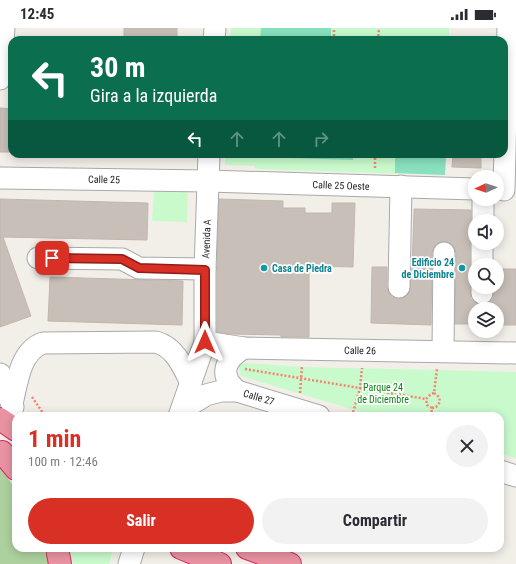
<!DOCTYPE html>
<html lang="es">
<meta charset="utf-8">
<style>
body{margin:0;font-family:"Roboto Condensed",sans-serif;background:#f2f2f3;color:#2b2b33;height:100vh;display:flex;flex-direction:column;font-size:15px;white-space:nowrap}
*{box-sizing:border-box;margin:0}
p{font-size:13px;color:#7c7c81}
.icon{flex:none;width:22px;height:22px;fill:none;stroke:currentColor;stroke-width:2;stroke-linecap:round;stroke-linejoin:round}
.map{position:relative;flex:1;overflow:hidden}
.drawer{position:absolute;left:12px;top:384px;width:492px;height:140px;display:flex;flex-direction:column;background:#fff;border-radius:12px;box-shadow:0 2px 10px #0003}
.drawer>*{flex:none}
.banner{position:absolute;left:8px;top:8px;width:500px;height:122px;border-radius:12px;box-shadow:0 2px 10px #0003;background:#0b6e4f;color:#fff;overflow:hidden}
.needle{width:26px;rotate:267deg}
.tools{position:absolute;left:468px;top:142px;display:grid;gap:8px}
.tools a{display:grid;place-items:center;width:36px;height:36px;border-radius:50%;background:#fff;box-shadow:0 2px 10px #0003;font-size:20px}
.pin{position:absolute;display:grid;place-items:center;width:34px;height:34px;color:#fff;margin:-17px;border-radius:8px;box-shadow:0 2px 6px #0006}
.me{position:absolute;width:44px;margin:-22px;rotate:0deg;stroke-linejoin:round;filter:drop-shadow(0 0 3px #0008)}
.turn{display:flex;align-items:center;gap:14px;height:84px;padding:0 16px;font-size:18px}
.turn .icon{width:52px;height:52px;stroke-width:2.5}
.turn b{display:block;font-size:28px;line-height:34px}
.lanes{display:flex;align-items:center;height:38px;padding:0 16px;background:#0003;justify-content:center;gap:20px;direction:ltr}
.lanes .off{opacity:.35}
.round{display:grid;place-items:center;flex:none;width:42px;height:42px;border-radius:21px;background:#f2f2f3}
.summary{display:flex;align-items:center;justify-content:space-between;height:68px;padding:0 16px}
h1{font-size:24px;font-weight:700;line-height:30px;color:#d93025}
.primary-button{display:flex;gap:8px;margin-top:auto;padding:8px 16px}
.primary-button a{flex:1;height:46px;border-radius:24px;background:#d93025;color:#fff;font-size:16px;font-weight:700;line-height:46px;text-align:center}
.primary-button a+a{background:#f2f2f3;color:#2b2b33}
.status{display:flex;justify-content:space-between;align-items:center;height:28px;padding:0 20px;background:#fff;direction:ltr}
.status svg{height:11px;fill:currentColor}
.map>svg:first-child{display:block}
</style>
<div class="status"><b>12:45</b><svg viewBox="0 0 49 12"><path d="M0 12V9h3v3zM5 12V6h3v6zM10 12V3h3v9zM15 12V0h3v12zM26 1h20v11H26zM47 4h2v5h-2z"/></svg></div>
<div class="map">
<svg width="516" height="536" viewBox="0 0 516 536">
<rect width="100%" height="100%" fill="#f2efe9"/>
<path fill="#add19e" d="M0 439 16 462V520H43L50 536H0Z"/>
<g fill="#c8facc">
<path d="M231 0H449V12H230Z"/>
<path d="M225 126H446L445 147 255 141V138L225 137Z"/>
<path d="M155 155 188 156 187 194 152 193Z"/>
<path d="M246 335 304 339 516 344V430L500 426V388H375L247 350 240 347 239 336Z"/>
<path d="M68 520H111L113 521 109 536H73Z"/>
</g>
<g fill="#88e0be">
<path d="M261 0H331V12H260Z"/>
<path d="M259 126H353V132L259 129Z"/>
<path d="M395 126H446L445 147 395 145Z"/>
</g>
<g fill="#c7bfb8" stroke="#c4b6ab">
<rect x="124" y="0" width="53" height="12"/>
<path d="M0 80 12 81V124H0Z"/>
<path d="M453 126H481V140L452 139Z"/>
<path d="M0 171 148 175 147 212 3 209 31 288 0 299Z"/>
<path d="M219 171 283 173V180H305V185H332V175H355L353 239 309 238V309H281V307L230 306 217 304V241Z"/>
<path d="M414 181 471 182V193L472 199 475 201V206L471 209 470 215V237L471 243 474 246V250L471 253 470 259 471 271 476 275 482 277 488 275 493 271 494 259H497V241H516V297H497V281H475V296H455L456 225 454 219 450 215 445 213 438 215 434 219 432 224 431 297 371 295 372 239H387V259L389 265 392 269 398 271 404 270 409 265 412 240Z"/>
<path d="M50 249 183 253 182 297 48 293Z"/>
</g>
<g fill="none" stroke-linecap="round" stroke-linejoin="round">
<defs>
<g id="minor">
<path d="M214 12 215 0"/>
<path d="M0 51 4 0"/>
<path d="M0 150 208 153 475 161"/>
<path d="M504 162 508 0"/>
<path d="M483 193V171"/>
<path d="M38 230 122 231 139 240 205 241"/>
<path d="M482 237V215"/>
<path d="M399 259 401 158"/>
<path d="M482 265V259"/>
<path d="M205 314 244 320 516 325"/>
<path d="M443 323 444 225"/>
<path d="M0 346 13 379"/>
<path d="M237 363C218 347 225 331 244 320"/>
<path d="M12 376C17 355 20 323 43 315L156 314C175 319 183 339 191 355"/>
<path d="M179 388 205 314V241L209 126"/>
<path d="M180 388 193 375 206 367 221 363H237L319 388"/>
<path d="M500 443 516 448"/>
<path d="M129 536 134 520"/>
</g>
<g id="highway">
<path d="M0 391 16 402"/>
<path d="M2 424 16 441"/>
<path d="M57 520 60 536"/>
<path d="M181 520 220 536"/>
<path d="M247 520 290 536"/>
</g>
</defs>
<use href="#minor" stroke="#a9a9a9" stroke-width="23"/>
<use href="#highway" stroke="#dc2a67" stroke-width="24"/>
<g stroke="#fa8072" stroke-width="2.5" stroke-dasharray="2 2" stroke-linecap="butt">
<path d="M334 12V0"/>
<path d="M378 12 379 0"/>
<path d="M375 140V126"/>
<path d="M245 341 426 371"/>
<path d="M300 365 302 338"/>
<path d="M32 369 45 388"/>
<path d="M432 380 427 377 426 371 431 366 434 365"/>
<path d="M352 388 360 360 362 340"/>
<path d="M431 388 432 380 436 379 440 374 439 369 434 365 437 341"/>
</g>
<use href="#minor" stroke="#fff" stroke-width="21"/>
<use href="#highway" stroke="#e892a2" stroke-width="22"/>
</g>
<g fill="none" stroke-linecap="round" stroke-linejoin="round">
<defs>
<path id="route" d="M52 230 122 231 139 240 205 242V314"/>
</defs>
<use href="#route" stroke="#8d1f18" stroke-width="10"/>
<use href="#route" stroke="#d93025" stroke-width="7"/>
</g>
<g fill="#0f9aa8" stroke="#fff" stroke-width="1.5">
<circle cx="264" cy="240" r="4"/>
<circle cx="462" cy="240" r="4"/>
</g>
<g text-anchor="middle" stroke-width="3.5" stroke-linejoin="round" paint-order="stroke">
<g font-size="10" fill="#222" stroke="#fff">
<text transform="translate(104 151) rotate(1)" y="4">Calle 25</text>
<text transform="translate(341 157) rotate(2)" y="4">Calle 25 Oeste</text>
<text transform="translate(206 211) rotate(-88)" y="4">Avenida A</text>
<text transform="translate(360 322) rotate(1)" y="4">Calle 26</text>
<text transform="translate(259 369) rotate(17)" y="4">Calle 27</text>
</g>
<g font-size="10" font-weight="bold" fill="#0d838f" stroke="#fff" text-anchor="end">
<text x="454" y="238">Edificio 24<tspan x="454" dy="12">de Diciembre</tspan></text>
<text x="272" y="244" text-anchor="start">Casa de Piedra</text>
</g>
<g font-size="10" fill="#0c8416" stroke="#fff">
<text x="383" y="363">Parque 24<tspan x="383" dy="12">de Diciembre</tspan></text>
</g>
</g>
</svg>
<div class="tools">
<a><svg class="needle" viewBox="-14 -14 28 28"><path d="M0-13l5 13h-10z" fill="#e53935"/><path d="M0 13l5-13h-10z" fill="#7c7c81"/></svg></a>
<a><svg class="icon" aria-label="sound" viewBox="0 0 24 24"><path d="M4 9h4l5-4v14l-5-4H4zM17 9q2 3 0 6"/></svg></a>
<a><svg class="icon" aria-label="search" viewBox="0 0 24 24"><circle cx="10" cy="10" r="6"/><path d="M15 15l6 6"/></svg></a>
<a><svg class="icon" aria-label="layers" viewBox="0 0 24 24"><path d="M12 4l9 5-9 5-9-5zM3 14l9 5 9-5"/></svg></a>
</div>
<div class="pin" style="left:52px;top:230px;background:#d93025"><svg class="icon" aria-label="arrive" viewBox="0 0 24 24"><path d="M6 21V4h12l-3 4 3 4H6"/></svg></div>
<svg class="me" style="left:205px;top:314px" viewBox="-20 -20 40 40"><path d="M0-17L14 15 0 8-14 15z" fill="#d93025" stroke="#fff" stroke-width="4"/></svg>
<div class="banner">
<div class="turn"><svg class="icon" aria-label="left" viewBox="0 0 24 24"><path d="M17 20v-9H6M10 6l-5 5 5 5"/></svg><div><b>30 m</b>Gira a la izquierda</div></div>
<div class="lanes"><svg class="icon" aria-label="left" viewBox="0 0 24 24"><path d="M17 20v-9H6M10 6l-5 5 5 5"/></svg><svg class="icon off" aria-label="ahead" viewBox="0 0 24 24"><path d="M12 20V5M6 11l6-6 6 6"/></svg><svg class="icon off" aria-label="ahead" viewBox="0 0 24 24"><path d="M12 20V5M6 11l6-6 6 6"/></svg><svg class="icon off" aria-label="right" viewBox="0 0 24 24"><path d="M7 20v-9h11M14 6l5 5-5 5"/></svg></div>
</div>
<section class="drawer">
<div class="summary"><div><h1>1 min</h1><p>100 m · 12:46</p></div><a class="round"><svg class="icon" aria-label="close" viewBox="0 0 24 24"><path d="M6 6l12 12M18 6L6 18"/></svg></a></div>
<div class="primary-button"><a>Salir</a><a>Compartir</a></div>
</section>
</div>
